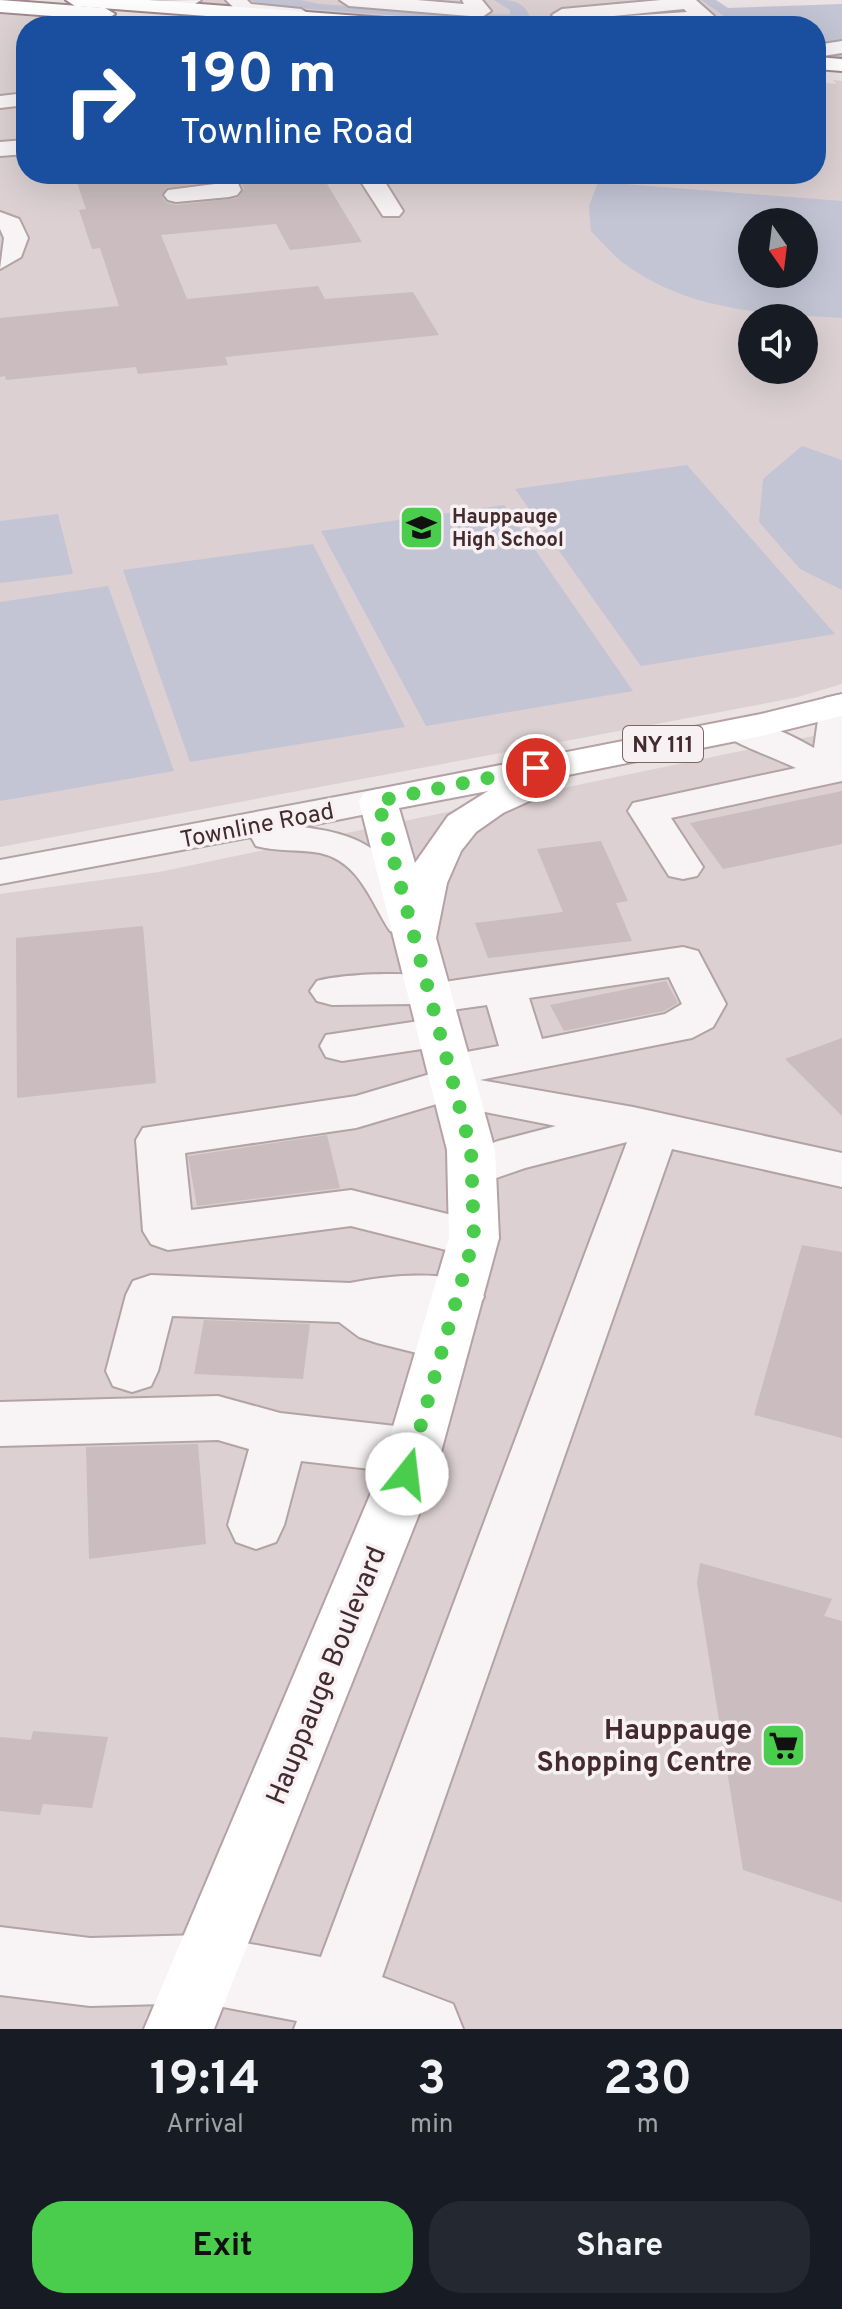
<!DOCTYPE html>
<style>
body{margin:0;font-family:Overpass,sans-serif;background:#242831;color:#f1f3f6;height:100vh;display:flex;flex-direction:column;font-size:30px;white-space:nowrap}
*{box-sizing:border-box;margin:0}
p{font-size:26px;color:#9ea1a6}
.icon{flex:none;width:44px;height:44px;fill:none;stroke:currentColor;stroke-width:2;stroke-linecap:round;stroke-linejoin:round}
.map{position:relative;height:2029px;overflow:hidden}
.details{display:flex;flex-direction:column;background:#171b24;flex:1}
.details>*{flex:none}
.guide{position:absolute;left:16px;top:16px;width:810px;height:168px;border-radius:32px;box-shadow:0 8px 32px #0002;background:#1a4fa0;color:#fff;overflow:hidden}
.needle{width:52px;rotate:166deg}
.fabs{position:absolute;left:738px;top:208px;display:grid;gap:16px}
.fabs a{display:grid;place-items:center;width:80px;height:80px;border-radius:50%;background:#171b24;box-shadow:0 8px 32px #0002;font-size:40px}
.pin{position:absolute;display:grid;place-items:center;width:68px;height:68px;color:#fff;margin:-34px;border:4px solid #fff;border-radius:50%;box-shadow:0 2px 8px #0007}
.me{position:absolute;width:88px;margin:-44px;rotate:16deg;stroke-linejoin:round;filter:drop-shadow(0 0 6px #0008)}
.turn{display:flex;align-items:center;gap:28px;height:168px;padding:0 32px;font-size:36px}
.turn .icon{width:104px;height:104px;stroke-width:2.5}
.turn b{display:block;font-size:56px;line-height:68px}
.eta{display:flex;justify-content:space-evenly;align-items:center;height:136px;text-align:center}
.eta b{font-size:48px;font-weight:700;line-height:56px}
.button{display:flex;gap:16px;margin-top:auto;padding:16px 32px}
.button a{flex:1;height:92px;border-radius:32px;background:#4acc4d;color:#111;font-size:32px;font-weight:700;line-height:92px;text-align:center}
.button a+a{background:#242831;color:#f1f3f6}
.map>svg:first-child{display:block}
</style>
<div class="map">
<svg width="842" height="2029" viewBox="0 0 842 2029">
<rect width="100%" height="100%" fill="#eae2e3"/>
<g fill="#dcd0d2" fill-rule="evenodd">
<path d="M117 0H701L728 19 743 20 751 26H449Z"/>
<path d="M0 14 140 26H26V174H816V82L837 84 833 80 842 81V684L794 698 0 847ZM752 222H804V274H752ZM752 318H804V370H752Z"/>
<path d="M842 730V2029H0V894L159 872Z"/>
</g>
<g fill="#c3c4d4" fill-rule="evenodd">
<path d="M248 0H300L319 4 480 15 510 14V10L494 0C511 0 523 0 530 17L526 22 509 24 271 6Z"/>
<path d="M701 0H716L728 8 842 4V59L816 56V26H751L743 20 728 19Z"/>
<path d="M598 182 842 201V318C763 313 689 312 622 262 611 253 601 241 591 231L589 206ZM752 222H804V274H752Z"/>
<path d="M802 446 842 460V590L800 569 759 522 763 479Z"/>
<path d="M687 465 835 634 641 666 515 489Z"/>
<path d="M504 505 633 691 426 726 321 531Z"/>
<path d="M58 514 73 574 0 583V521Z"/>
<path d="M313 544 405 727 190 762 123 570Z"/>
<path d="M108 586 174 771 0 801V602Z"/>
</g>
<g fill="#cabcbf">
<path d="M74 174H207L210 182 166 188 162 197 167 203 176 205 238 198 244 189 237 174H321L362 242 290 250 276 224 161 235 187 299 318 286 325 299 413 292 439 335 225 357 228 365 138 374 136 367 6 380 5 376 0 377V318L119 306 100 248 92 249 79 210 86 209Z"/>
<path d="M842 791V844L723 869 690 823Z"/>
<path d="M601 841 628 901 616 903 632 941 488 958 475 923 563 912 537 849Z"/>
<path d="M143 926 156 1083 17 1098 16 938Z"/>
<path d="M666 981 678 1003 664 1011 564 1031 550 1005Z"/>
<path d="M842 1038V1116L785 1059Z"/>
<path d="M327 1135 340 1188 197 1206 188 1156Z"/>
<path d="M802 1245 842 1252V1438L754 1415Z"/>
<path d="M204 1320 310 1324 303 1379 194 1374Z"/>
<path d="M198 1444 206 1544 89 1559 86 1447Z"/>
<path d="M700 1563 832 1599 824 1616 842 1621V1902L743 1870 697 1583Z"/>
<path d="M33 1731 108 1737 92 1808 43 1804 40 1815 0 1811V1737L31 1740Z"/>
</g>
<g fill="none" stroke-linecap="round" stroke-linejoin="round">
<defs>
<g id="minor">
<path d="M201 0 192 6 111 7 102 1Z"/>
<path d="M226 0H247L251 4 301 9 311 15 301 21 246 15 239 13Z"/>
<path d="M340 0H417L464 4 462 0H482L491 11 482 17 349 6Z"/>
<path d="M661 0H696L714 16C700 30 590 26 565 26L552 15 562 9ZM684 9 687 12 583 19Z"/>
<path d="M842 41V53L816 57V45Z"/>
<path d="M26 93V105L0 108V96Z"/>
<path d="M26 140V154L0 156V142Z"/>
<path d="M210 174H234L241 190 237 195 229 197 176 202 168 200 164 195 168 190 215 184Z"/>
<path d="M356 174H380L403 211 399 216H383Z"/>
<path d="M0 212 19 219 28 238 21 257 0 269 4 238 0 229Z"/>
<path d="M838 695 842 696V781L671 818 703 867 697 876 683 879 669 876 628 811 633 803 796 768C778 759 726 741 719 730L724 722C752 715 790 734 814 748L820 706 825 698Z"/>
<path d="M378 789 392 793 397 801 392 809 301 827C375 835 393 860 426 922L420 931 405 935 390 931C371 902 359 861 320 853 298 849 277 852 256 846L251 837 0 884V860Z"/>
<path d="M683 947 698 951 726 1004 713 1027 692 1038 480 1080 633 1107 842 1153V1187L672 1149 382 1977 453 2004 463 2029H294L297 2021 202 2003 90 2006 0 1995V1927L90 1938 202 1935 321 1957 627 1142 525 1168 473 1186 456 1181 449 1169 456 1157 498 1141 556 1126 440 1103 356 1128 185 1153 191 1210 351 1190 492 1225 499 1238 492 1251 474 1257 351 1226 168 1250 151 1244 143 1231 136 1140 143 1128 356 1096 430 1074 427 1069 434 1058 499 1046 487 1005 430 1013 415 1009 412 1004 332 1005 317 1001 310 991 317 981C341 974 425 969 444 982ZM669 977 682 1004 665 1014 542 1039 529 998Z"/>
<path d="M439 1018 455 1022 461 1033 455 1044 342 1061 326 1057 320 1046 326 1035Z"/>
<path d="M151 1275 350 1283C389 1275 438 1271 476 1283L484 1297 476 1311 458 1317H438L463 1324 471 1339 463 1354 445 1360 377 1343 359 1337 339 1322 172 1316 158 1371 151 1386 132 1392 113 1386 106 1371 126 1295 133 1281Z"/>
<path d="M218 1396 280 1413 413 1428 432 1435 440 1451 432 1467 413 1474 301 1461 284 1525 276 1542 256 1549 236 1542 228 1525 249 1449 218 1440 0 1446V1402Z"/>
</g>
<path id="major" d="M842 694V716L761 736 548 779 552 785 547 793 503 813 476 832 461 851 447 883 436 938 495 1150 499 1238 435 1474 214 2029H144L379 1474 449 1238 447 1150 359 801 364 793 378 789 761 714ZM488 791 448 816 415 863 399 808Z"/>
<g id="highway">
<path d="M0 0 105 8 115 14 105 20 0 12Z"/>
<path d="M66 0H148L412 20 422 26H337L75 6Z"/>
<path d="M816 57 842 59V71L816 69Z"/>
</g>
</defs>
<use href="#minor" stroke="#b1a3a6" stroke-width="4"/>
<use href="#major" stroke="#b5a1a6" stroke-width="4"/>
<use href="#highway" stroke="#a0898e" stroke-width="4"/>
<use href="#minor" fill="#f8f4f5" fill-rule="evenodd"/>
<use href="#major" fill="#fff" fill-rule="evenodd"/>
<use href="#highway" fill="#fff" fill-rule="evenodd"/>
</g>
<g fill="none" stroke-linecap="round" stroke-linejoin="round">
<path stroke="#4acc4d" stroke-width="14" stroke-dasharray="0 25.2" d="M407 1474 474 1238 471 1150 378 801 536 768"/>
</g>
<defs>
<symbol id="school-square" viewBox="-11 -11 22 22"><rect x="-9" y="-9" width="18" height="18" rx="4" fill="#4acc4d" stroke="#f7f1f3"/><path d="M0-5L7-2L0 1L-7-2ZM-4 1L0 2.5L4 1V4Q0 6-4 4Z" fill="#111"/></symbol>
<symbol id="supermarket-square" viewBox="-11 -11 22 22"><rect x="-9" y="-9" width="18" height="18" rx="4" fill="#4acc4d" stroke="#f7f1f3"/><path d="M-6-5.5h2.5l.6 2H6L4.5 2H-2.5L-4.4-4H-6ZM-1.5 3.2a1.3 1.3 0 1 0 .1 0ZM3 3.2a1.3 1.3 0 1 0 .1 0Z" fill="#111"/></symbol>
</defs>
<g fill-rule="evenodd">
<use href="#school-square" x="396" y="502" width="51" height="51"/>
<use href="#supermarket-square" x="758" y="1720" width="51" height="51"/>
</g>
<g text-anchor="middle" stroke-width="7" stroke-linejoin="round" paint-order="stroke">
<g font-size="20" font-weight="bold" fill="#422a2f" stroke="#f7f1f3" text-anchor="start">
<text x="452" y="523">Hauppauge<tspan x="452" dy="23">High School</tspan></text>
</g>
<rect fill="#f7f1f3" stroke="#78666a" stroke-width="2" x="623" y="726" width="80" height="36" rx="6"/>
<g font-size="22" font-weight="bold" fill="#422a2f">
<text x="663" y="752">NY 111</text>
</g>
<g font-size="24" fill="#422a2f" stroke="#f7f1f3">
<text transform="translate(257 825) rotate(-11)" y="8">Townline Road</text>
</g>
<g font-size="28" fill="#422a2f" stroke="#f7f1f3">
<text transform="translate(325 1675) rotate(-68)" y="10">Hauppauge Boulevard</text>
</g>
<g font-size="28" font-weight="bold" fill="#422a2f" stroke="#f7f1f3" text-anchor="end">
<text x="752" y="1739">Hauppauge<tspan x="752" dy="32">Shopping Centre</tspan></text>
</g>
</g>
</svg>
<div class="fabs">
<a><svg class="needle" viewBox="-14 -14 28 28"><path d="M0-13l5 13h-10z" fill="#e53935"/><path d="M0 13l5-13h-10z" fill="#9ea1a6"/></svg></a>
<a><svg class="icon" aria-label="sound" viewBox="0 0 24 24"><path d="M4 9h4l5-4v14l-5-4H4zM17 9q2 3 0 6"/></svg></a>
</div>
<div class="pin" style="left:536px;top:768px;background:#d93025"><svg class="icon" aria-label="arrive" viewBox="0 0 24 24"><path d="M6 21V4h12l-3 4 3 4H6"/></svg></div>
<svg class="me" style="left:407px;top:1474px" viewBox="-20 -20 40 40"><circle r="19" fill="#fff"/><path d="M0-13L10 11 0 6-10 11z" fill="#4acc4d"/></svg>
<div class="guide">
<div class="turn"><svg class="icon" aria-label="right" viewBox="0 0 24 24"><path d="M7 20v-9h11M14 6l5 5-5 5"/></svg><div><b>190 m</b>Townline Road</div></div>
</div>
</div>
<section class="details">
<div class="eta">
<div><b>19:14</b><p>Arrival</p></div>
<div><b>3</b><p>min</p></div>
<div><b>230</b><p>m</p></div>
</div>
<div class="button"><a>Exit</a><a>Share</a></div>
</section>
